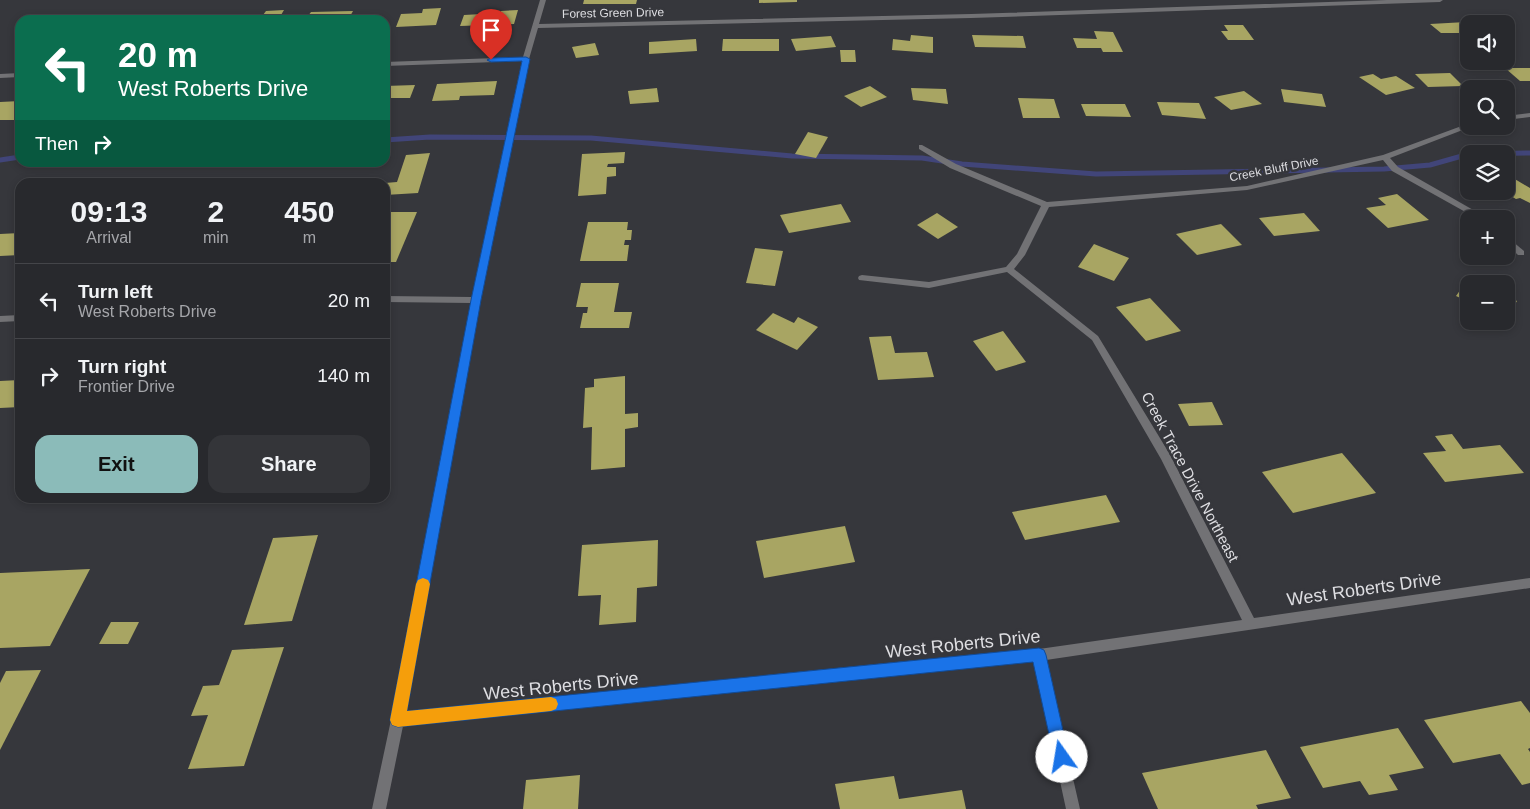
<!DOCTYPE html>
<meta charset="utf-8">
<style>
body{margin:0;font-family:Helvetica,sans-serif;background:#343539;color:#f1f3f6;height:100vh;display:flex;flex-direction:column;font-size:19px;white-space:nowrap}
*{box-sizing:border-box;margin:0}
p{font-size:16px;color:#a5a6aa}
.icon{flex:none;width:28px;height:28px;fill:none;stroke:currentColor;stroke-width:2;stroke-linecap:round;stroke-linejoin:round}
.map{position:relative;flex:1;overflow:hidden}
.drawer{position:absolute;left:15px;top:178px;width:375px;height:325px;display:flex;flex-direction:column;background:#28292d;border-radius:15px;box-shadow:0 2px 8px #0003,0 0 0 1px #444549}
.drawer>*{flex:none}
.hud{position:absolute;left:15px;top:15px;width:375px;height:152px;border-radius:15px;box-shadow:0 2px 8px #0003,0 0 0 1px #444549;background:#0b6e4f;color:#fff;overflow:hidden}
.controls{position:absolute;left:1460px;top:15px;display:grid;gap:10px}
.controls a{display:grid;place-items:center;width:55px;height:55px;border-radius:10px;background:#28292d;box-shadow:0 2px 8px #0003,0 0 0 1px #444549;font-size:25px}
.pin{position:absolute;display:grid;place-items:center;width:42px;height:42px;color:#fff;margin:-51px -21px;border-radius:50% 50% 50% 0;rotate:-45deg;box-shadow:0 0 5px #0007}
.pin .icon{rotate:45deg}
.me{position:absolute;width:55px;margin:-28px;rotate:347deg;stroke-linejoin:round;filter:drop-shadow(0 0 4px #0008)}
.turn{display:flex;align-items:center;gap:18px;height:105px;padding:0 20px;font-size:22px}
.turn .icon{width:65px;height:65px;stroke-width:2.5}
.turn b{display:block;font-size:35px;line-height:42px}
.then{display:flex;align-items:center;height:48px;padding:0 20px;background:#0003;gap:10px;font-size:19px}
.eta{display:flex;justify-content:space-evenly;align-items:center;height:85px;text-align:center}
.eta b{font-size:30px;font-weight:700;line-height:35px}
.button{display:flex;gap:10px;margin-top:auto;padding:10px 20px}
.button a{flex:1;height:58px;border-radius:15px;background:#8bbbb9;color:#111;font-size:20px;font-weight:700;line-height:58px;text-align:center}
.button a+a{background:#343539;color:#f1f3f6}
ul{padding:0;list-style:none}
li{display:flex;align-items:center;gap:15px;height:75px;padding:0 20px;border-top:1px solid #444549}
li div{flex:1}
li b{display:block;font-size:19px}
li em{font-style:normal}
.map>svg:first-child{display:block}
</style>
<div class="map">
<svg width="1530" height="809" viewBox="0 0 1530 809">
<rect width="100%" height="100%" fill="#36373c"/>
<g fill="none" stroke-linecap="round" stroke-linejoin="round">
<g stroke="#414579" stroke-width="5">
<path d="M385 140 430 137 591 138 792 156 922 158 962 164 1096 174 1384 169 1430 165 1469 154"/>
<path d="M1479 154 1530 153"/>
<path d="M0 160 20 157"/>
</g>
</g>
<g fill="#a8a563">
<path d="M584 0H637L636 4H583Z"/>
<path d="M759 0H797V2L759 3Z"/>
<path d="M441 8 436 25 396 27 401 14 422 13 423 9Z"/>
<path d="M284 10 278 20H228L231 16 263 15 266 11Z"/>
<path d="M518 10 514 24 460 26 464 15 500 13 501 11Z"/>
<path d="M353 11 348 20H305L311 12Z"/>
<path d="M1484 21 1487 24H1469V33H1441L1430 24Z"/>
<path d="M1224 25H1243L1254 40H1228L1221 31H1228Z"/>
<path d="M1094 31 1113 32 1123 52H1103L1101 48H1077L1073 38 1097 39Z"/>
<path d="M911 35 933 37V53L892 50 893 39 910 41Z"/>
<path d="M972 35 1023 36 1026 48 975 47Z"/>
<path d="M831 36 836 47 796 51 791 39Z"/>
<path d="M696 39 697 51 649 54V42Z"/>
<path d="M723 39H779V51H722Z"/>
<path d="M595 43 599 55 576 58 572 47Z"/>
<path d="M840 50H855L856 62H841Z"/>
<path d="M1505 68H1530V81H1520Z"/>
<path d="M1450 73 1463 86 1428 87 1415 74Z"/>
<path d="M1373 74 1381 79 1396 76 1415 88 1386 95 1359 77Z"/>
<path d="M497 81 494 95 460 96 459 100 432 101 437 84Z"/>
<path d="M415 85 410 98H385V86Z"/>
<path d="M870 86 887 97 861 107 844 96Z"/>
<path d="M657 88 659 102 630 104 628 91Z"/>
<path d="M911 88 946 89 948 104 913 100Z"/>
<path d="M1281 89 1322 94 1326 107 1284 102Z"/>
<path d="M1244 91 1262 104 1231 110 1214 97Z"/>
<path d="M1018 98 1054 99 1060 118H1023Z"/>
<path d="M20 101V120H0V102Z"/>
<path d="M1157 102 1199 103 1206 119 1162 115Z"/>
<path d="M1081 104H1125L1131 117 1086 116Z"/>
<path d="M808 132 828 137 816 158 795 154Z"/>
<path d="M625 152 624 163 608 164 607 167H616V176L607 177 606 194 578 196 582 154Z"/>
<path d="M430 153 418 193 385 195V183L397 182 406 155Z"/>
<path d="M1508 175 1530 188V203L1520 198 1516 199 1504 192 1508 191 1506 190V176Z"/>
<path d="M1397 194 1429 220 1388 228 1366 208 1386 205 1378 198Z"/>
<path d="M841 204 851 222 789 233 780 215Z"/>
<path d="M385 212H417L396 262H385Z"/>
<path d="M937 213 958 227 938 239 917 225Z"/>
<path d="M1304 213 1320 231 1274 236 1259 218Z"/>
<path d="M588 222H628L627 230H632L631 240H625L624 245H629L627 261H580Z"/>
<path d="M1221 224 1242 245 1197 255 1176 234Z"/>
<path d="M20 233V255L0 256V234Z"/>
<path d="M1094 244 1129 258 1114 281 1078 267Z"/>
<path d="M755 248 783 251 775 286 746 283Z"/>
<path d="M1468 279 1478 284H1469V302L1456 296Z"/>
<path d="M581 283H619L614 312H632L629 328H580L583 313H587L588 307H576Z"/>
<path d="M1506 296 1517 301 1506 318Z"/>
<path d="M1150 298 1181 331 1146 341 1116 307Z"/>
<path d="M773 313 794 323 798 317 818 327 797 350 756 330Z"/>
<path d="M1003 331 1026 362 996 371 973 341Z"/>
<path d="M891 336 895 353 927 352 934 377 878 380 869 337Z"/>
<path d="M625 376V414L638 413V427L625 429V467L591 470 592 427 583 428 585 388 594 387V379Z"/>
<path d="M20 380V407L0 408V381Z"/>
<path d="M1212 402 1223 425 1189 426 1178 404Z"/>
<path d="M1452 434 1463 449 1500 445 1524 473 1445 482 1423 453 1446 451 1435 436Z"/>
<path d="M1342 453 1376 493 1293 513 1262 472Z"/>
<path d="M1106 495 1120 522 1025 540 1012 512Z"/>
<path d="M845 526 855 562 764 578 756 541Z"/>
<path d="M318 535 292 621 244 625 273 538Z"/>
<path d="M658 540 657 586 637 588 636 622 599 625 601 595 578 596 582 545Z"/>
<path d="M90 569 50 646 0 648V573Z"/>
<path d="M111 622H139L128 644H99Z"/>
<path d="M284 647 244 766 188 769 208 715 191 716 203 686 219 685 232 650Z"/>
<path d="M41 670 0 750V683L6 671Z"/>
<path d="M1521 701 1530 713V748L1528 749 1530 752V783L1522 785 1500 754 1453 763 1424 720Z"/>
<path d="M1398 728 1424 768 1389 775 1398 790 1369 795 1360 781 1323 788 1300 747Z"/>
<path d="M1266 750 1291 798 1256 805 1258 809H1158L1142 773Z"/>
<path d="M580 775 578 809H523L526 780Z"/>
<path d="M894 776 899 799 962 790 966 809H840L835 784Z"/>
</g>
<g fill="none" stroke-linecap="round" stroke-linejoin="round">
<g fill="#727275" fill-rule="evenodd">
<path d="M540 0H546L539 24 971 14 1387 0H1443L1440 2 971 18 538 28 529 59 480 300 406 713 1039 649 1242 620 1161 459 1092 340 1007 272 929 288 859 280 858 278 859 276 862 275 929 282 1006 267 1017 254 1041 206 950 168 919 149V145H922L956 164 1047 202 1247 186 1383 155 1467 124H1469V126H1473L1390 158 1398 167 1489 219H1478L1392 171 1383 160 1247 190 1049 207 1025 255 1014 269 1098 336 1169 453 1254 618 1530 578V588L1046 660 1080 809H1066L1034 661 403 726 386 809H372L391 720 471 303 385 302V296L472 297 522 61 385 66V62L523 57Z"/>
<path d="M20 73V77L0 78V74Z"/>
<path d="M1530 113V117L1506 120V116Z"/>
<path d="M1506 236 1524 251V255H1518L1506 244Z"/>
<path d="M20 315V321L0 322V316Z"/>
</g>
</g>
<path fill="#1a73e8" stroke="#114b97" d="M526 57 530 59 481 300 407 711 1039 648 1044 650 1046 655 1069 757 1067 763 1062 765 1056 763 1054 757 1033 662 398 727 392 725 390 720 471 300 522 61 491 62 487 60 491 58Z"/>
<path fill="#f59e0b" d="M423 578 428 580 430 584 407 711 551 697 556 699 558 704 556 709 551 711 398 727 392 725 390 720 416 584 418 580Z"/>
<g text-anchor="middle" stroke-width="5" stroke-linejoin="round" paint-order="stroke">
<g font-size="12" fill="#dedee2" stroke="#36373c">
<text transform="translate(613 13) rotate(-1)" y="4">Forest Green Drive</text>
<text transform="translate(1274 169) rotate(-11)" y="4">Creek Bluff Drive</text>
</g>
<g font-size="15" fill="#dedee2" stroke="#36373c">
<text transform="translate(1190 477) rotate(62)" y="5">Creek Trace Drive Northeast</text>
</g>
<g font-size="18" fill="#dedee2" stroke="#36373c">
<text transform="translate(1364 589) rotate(-8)" y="6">West Roberts Drive</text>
<text transform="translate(963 644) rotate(-6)" y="6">West Roberts Drive</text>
<text transform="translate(561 686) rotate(-6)" y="6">West Roberts Drive</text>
</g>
</g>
</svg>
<div class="controls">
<a><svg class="icon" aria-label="sound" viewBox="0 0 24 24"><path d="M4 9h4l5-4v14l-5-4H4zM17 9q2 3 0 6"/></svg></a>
<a><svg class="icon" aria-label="search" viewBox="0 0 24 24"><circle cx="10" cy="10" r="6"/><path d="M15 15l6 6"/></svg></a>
<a><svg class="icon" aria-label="layers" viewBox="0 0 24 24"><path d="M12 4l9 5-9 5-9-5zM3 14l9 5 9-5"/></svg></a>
<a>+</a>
<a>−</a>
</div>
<div class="pin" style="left:491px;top:60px;background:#d93025"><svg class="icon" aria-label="arrive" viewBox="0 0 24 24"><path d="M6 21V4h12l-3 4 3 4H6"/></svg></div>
<svg class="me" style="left:1062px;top:757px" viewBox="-20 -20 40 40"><circle r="19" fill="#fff"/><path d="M0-13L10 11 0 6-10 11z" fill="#1a73e8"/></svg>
<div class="hud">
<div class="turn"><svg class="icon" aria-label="left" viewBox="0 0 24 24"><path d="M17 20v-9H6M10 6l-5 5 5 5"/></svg><div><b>20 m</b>West Roberts Drive</div></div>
<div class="then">Then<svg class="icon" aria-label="right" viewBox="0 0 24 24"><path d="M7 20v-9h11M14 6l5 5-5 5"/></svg></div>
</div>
<section class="drawer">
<div class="eta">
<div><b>09:13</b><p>Arrival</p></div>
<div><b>2</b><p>min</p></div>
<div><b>450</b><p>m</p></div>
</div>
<ul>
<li><svg class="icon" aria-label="left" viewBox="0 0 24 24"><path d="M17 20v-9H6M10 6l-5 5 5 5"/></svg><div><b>Turn left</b><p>West Roberts Drive</p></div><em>20 m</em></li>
<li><svg class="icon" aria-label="right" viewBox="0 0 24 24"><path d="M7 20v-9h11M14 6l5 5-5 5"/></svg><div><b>Turn right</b><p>Frontier Drive</p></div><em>140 m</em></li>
</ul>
<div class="button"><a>Exit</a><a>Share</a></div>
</section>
</div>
